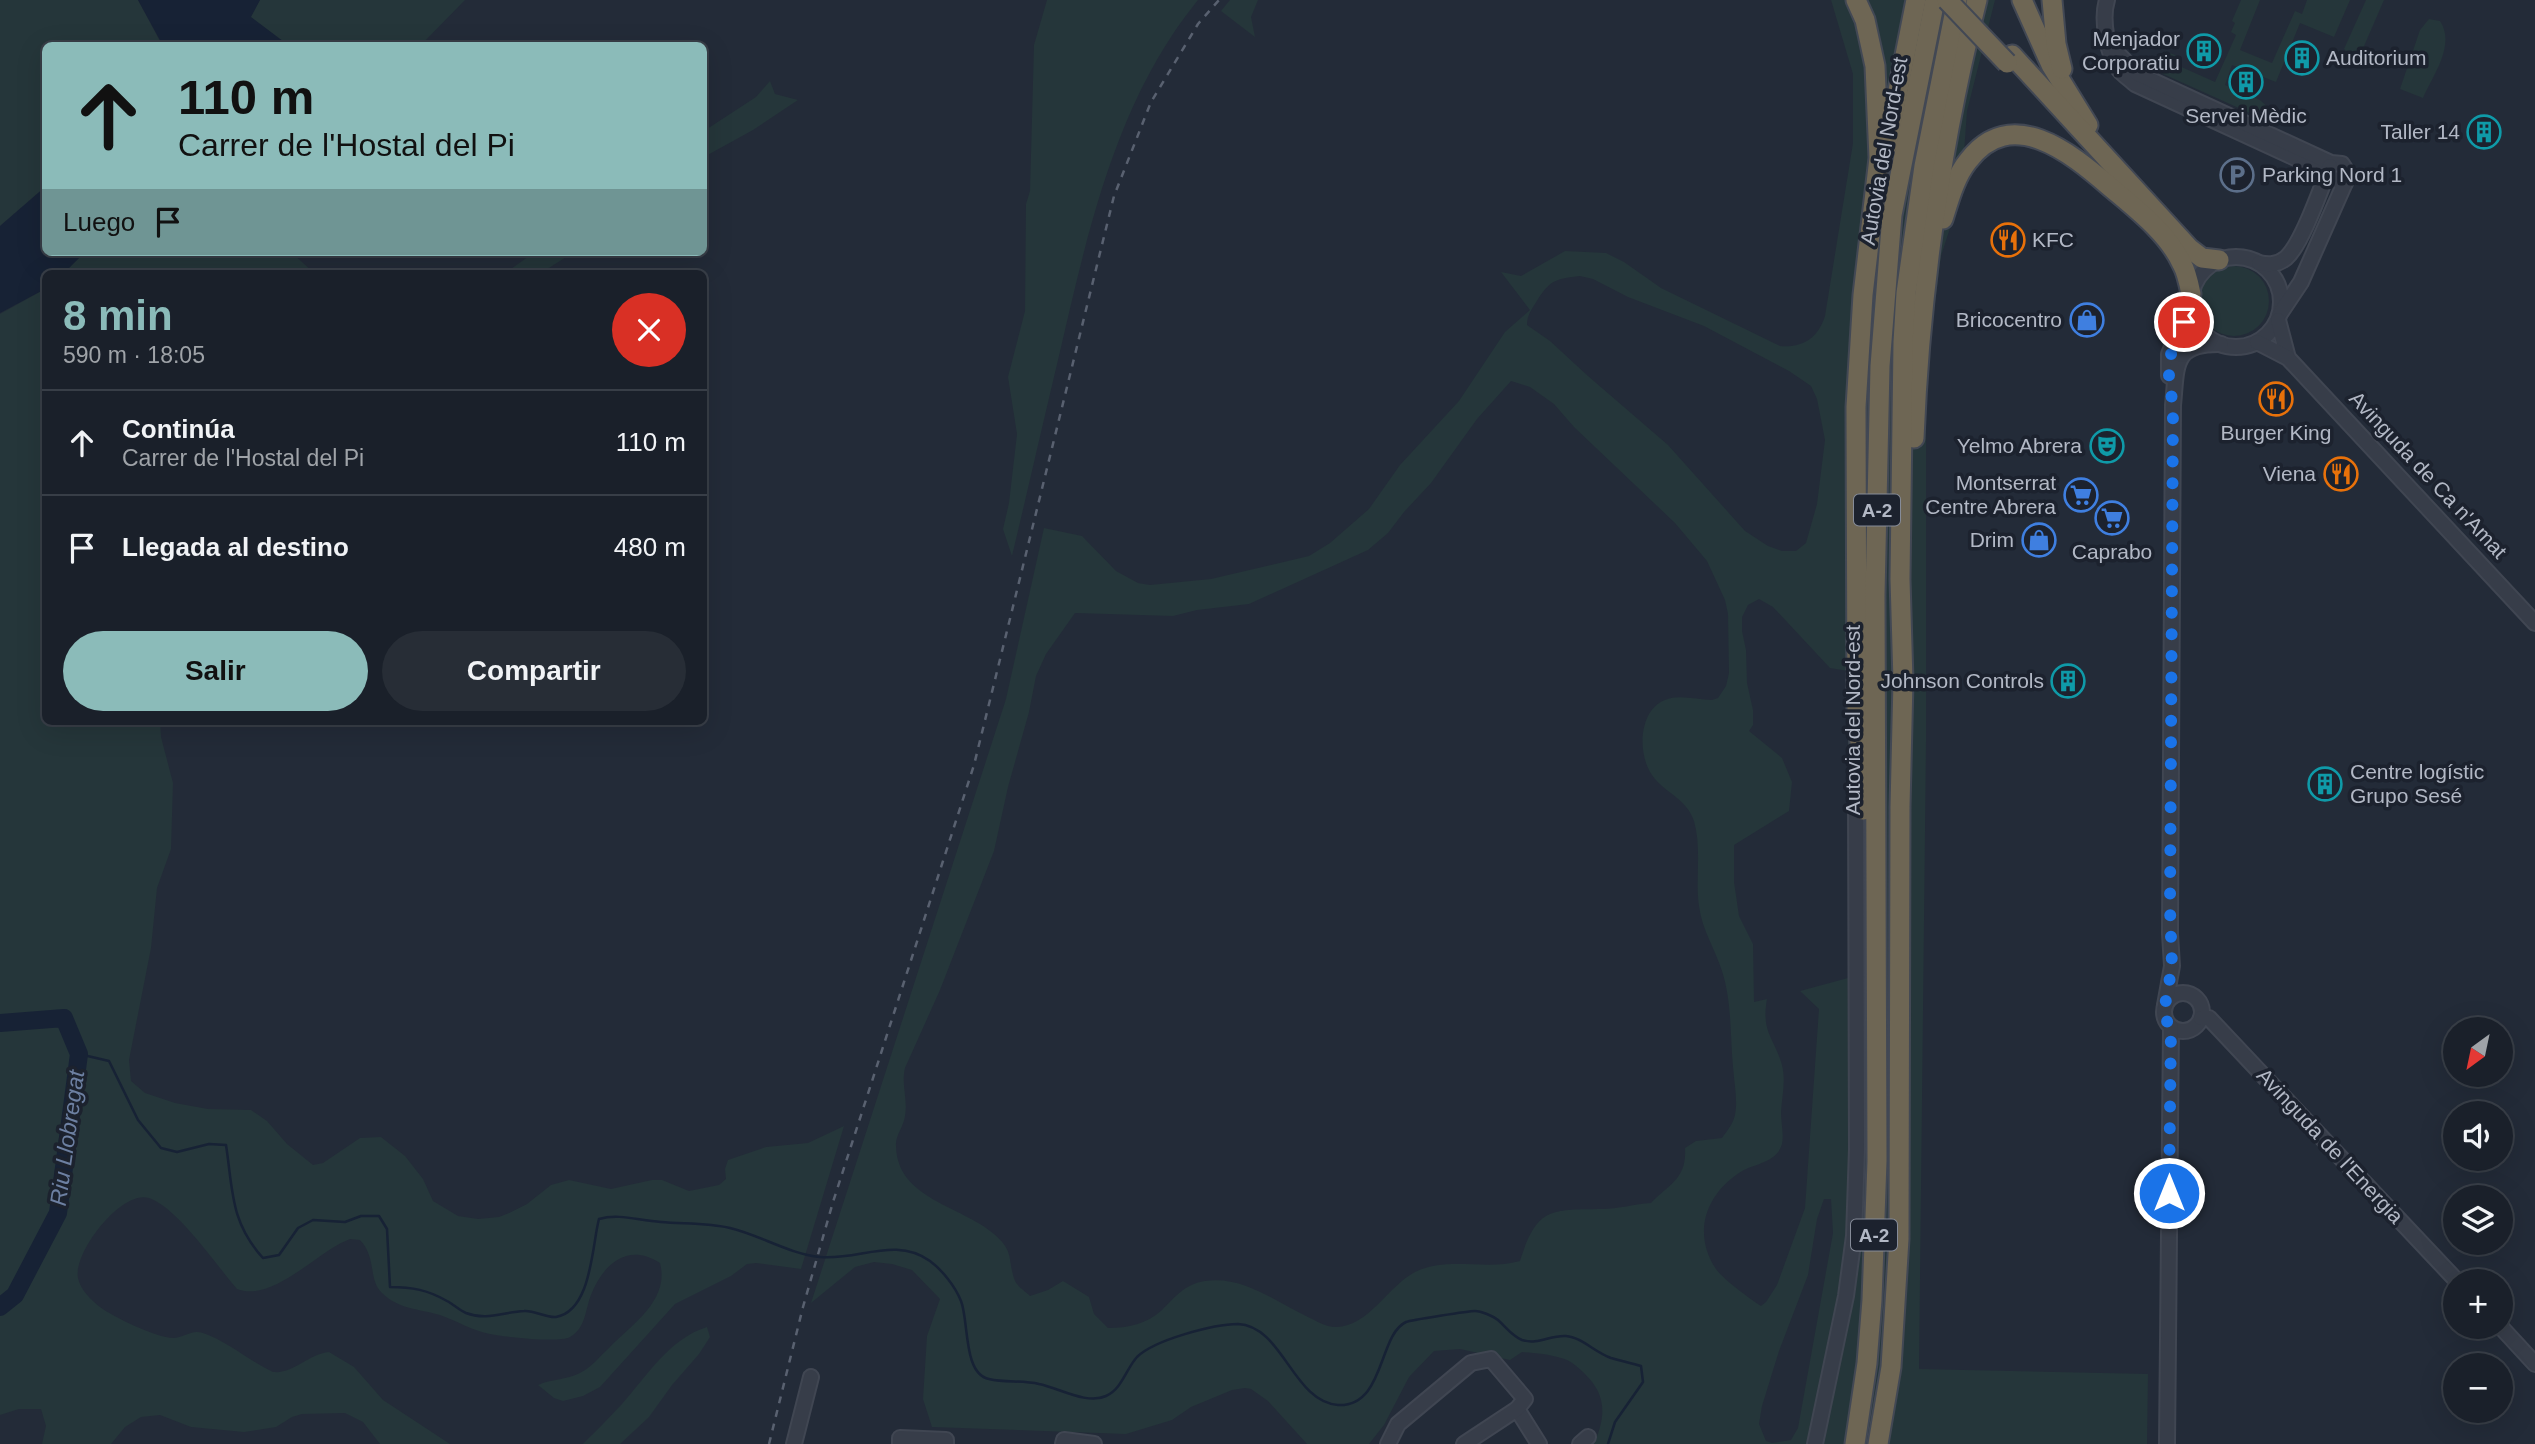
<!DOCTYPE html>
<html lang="es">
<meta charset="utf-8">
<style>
body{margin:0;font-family:Arial,sans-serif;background:#272d36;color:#f1f3f6;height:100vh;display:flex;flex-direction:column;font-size:26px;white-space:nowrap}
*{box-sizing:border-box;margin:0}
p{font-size:23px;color:#9fa3a8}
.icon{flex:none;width:38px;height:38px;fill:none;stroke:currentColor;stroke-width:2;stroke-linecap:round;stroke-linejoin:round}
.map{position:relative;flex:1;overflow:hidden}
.sheet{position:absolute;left:42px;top:270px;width:665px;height:455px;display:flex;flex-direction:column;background:#1a202a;border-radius:10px;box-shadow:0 7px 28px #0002,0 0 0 2px #383e47}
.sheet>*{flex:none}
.guide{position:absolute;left:42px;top:42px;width:665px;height:214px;border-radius:10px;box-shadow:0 7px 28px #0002,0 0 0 2px #383e47;background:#8bbbb9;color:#111;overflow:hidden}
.needle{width:46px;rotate:213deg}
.tools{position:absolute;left:2443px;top:1017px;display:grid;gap:14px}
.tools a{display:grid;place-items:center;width:70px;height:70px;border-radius:50%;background:#1a202a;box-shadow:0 7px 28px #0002,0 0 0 2px #383e47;font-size:35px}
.pin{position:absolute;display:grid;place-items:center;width:60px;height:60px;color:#fff;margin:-30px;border:4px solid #fff;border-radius:50%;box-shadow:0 2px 7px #0007}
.me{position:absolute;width:77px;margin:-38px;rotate:0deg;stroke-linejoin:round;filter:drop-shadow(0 0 5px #0008)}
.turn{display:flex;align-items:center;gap:24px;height:147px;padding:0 21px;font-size:32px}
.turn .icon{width:91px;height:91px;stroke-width:2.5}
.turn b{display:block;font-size:49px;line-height:60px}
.then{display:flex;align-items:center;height:66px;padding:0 21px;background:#0003;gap:14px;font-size:26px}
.round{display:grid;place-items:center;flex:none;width:74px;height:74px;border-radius:37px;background:#272d36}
.head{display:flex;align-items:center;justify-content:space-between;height:119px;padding:0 21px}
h1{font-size:42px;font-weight:600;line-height:52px;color:#8bbbb9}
.action{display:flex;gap:14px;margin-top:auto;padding:14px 21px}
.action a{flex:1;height:80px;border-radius:42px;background:#8bbbb9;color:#111;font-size:28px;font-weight:600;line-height:80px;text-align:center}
.action a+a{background:#272d36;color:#f1f3f6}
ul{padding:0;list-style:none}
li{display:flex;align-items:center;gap:21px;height:105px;padding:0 21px;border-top:2px solid #383e47}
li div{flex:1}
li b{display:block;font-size:26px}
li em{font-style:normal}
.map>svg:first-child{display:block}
</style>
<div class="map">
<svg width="2535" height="1444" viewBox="0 0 2535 1444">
<rect width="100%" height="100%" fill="#232b38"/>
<g fill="#25363a" fill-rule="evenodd">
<path d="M0 0H138L161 43 158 45 46 46 45 187 0 226Z"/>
<path d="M260 0H465L421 45H288L250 17Z"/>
<path d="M1047 0H1198C1118 98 1090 223 1062 343 1045 414 1029 485 1012 556L1003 529 1009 503 1017 434 1008 377 1025 311 1026 204 1030 191 1034 45Z"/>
<path d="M1230 0H1258L1251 17 1255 37 1221 11Z"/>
<path d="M1831 0H1995L1967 111 1961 194 1941 256 1926 375V742L1919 1369 2148 1374 2147 1444H1594C1606 1416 1607 1395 1584 1373 1578 1367 1570 1360 1561 1358 1549 1354 1535 1353 1522 1352L1510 1360 1460 1349 1434 1351 1409 1377 1384 1425 1369 1444H1307L1268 1401 1251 1389 1245 1388 1232 1390 1191 1407 1172 1420 1126 1434 932 1427 923 1399 927 1336 940 1299 912 1270 892 1264 874 1262 855 1267 811 1303 1006 699 1044 528 1082 536 1116 571 1138 583 1150 585 1211 579 1309 556 1330 543 1369 509 1400 465 1459 401 1505 332 1530 310 1501 272 1521 276 1565 251 1606 253 1624 262 1661 288 1780 346C1803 348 1818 338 1825 316L1853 143V74ZM1580 276 1593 279 1628 297 1704 326 1789 371 1811 386 1817 399 1825 440 1817 504 1806 543 1796 551H1782L1768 546 1745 531 1668 445 1588 376 1550 341 1527 325C1527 314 1533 308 1538 299 1551 279 1557 279 1580 276ZM1511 381 1530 387 1554 404 1574 427 1675 523 1707 561 1725 600 1728 614 1729 673 1726 686 1718 698 1712 700C1697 700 1679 694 1665 700 1637 711 1637 759 1655 779 1668 794 1687 800 1694 821 1702 850 1695 878 1699 906 1702 930 1715 949 1722 971 1732 1002 1730 1035 1733 1067 1734 1082 1738 1100 1735 1115 1733 1124 1727 1131 1722 1138L1696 1141 1685 1148C1687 1179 1669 1184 1651 1203 1635 1204 1618 1209 1602 1209 1550 1210 1537 1207 1520 1261 1486 1271 1448 1256 1415 1272 1386 1287 1365 1334 1328 1326 1321 1324 1315 1320 1308 1317 1276 1302 1243 1275 1205 1281 1185 1284 1175 1297 1162 1310 1147 1324 1128 1328 1108 1328L1094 1314 1089 1297 1063 1281 1048 1290 1030 1296C1025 1291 1018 1287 1015 1281 1007 1259 1015 1252 994 1234 962 1206 897 1199 896 1146 895 1136 904 1126 905 1116 908 1099 901 1085 905 1068L940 990 994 851 1008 787 1029 712 1036 676 1046 654 1075 613 1173 616 1197 610 1249 604 1368 550 1388 533 1404 512 1431 483 1477 419ZM1759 599 1773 607 1830 668 1848 671V978L1800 991 1819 1009 1805 1208 1777 1285 1766 1302 1761 1306C1749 1298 1724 1280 1716 1269 1692 1233 1706 1195 1739 1173 1753 1163 1776 1164 1782 1144 1784 1134 1781 1123 1781 1112 1782 1096 1786 1082 1782 1065 1774 1037 1761 1033 1767 999L1754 1002 1753 944 1739 916 1734 882V845L1789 811 1792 782 1782 758 1749 731 1753 725V710L1747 683 1746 650 1742 631V617L1748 605ZM1824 1199H1831L1833 1233 1798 1428 1791 1440 1772 1443 1766 1441 1759 1424 1762 1406 1779 1351 1808 1275 1817 1219Z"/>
<path d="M2241 0H2260L2240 50 2272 63 2295 11 2302 14 2307 0H2350L2334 37 2300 23 2276 82 2232 65 2225 85 2260 100 2270 109 2298 119 2295 127 2268 114 2261 118 2161 73 2159 64 2165 51 2180 57 2177 65 2215 82 2236 35 2231 32 2235 23 2232 21Z"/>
<path d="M2366 0H2384L2358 60 2344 49Z"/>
<path d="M2429 19 2440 21C2456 45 2433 75 2423 98L2400 89 2420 30Z"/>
<path d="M770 81 775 94 798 100 753 130 704 157V131L756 97Z"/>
<path d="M85 252H291L314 273H64Z"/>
<path d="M535 252H574L541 273H505Z"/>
<circle cx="2234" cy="301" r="35"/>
<path d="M45 289 46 721H160L161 737 173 783 171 849 157 888 151 948 129 1060 131 1081 145 1093 175 1103 208 1109 251 1110 267 1121 287 1144 313 1165 323 1163 360 1138 381 1137 405 1156 423 1179 433 1201 458 1216 478 1219 499 1217 509 1213 527 1204 551 1185 569 1180 611 1189 652 1180H662L689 1191 719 1185 726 1179 725 1169 728 1160 766 1147 808 1143 844 1126 801 1269 756 1263 747 1264 731 1276 675 1304 600 1387 583 1396 563 1401 554 1398 538 1385C551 1379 566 1380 580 1373 592 1367 599 1357 609 1348 631 1325 670 1301 660 1263 628 1242 603 1264 591 1295 585 1310 586 1328 570 1337 559 1343 505 1337 490 1334 473 1331 457 1321 440 1315 419 1309 398 1309 382 1293 368 1280 377 1258 360 1240L350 1239 341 1243C312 1258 270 1302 237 1289 217 1266 177 1207 149 1198 122 1189 73 1252 78 1278 80 1289 91 1300 100 1307 113 1317 157 1338 173 1338 184 1338 191 1329 203 1333 229 1342 249 1361 273 1372 294 1374 308 1354 329 1352L354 1367 383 1400 450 1444H380L363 1422 345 1413 302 1414 292 1417 276 1427 244 1432 191 1427 160 1415 141 1417 125 1427 111 1444H42L46 1426 41 1409H19L0 1415V314Z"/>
<path d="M707 1327 710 1337 699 1354 672 1385 649 1417 620 1444H583C596 1431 609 1418 622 1404 646 1377 670 1338 707 1327Z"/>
</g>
<g fill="#172235">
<path d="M138 0H260L251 17 288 45H158L161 42Z"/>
<path d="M45 187 46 252H85L64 273H46L45 289 0 313V226Z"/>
</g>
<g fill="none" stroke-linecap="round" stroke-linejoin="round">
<path stroke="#172235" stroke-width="2.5" d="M79 1054 109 1061 138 1120 161 1148 177 1152 209 1144 226 1145C233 1190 230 1222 263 1258L279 1255 298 1228 313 1220 345 1222 361 1216H379L387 1229 390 1287C412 1287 428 1290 447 1301 453 1304 459 1310 466 1313 487 1321 503 1312 524 1311 534 1310 546 1318 556 1317 592 1311 592 1244 599 1219 620 1213 639 1221 661 1222 683 1224 708 1223 730 1228 760 1235 789 1254 820 1257 858 1261 895 1236 930 1261 942 1270 955 1286 961 1301 969 1321 963 1374 989 1379 1005 1383 1023 1380 1039 1384 1059 1388 1087 1405 1106 1396 1122 1389 1126 1369 1137 1357 1154 1340 1214 1324 1238 1324 1283 1326 1293 1402 1338 1405 1385 1407 1378 1335 1406 1322 1411 1320 1469 1311 1475 1311 1481 1311 1493 1316 1498 1320 1506 1327 1512 1336 1522 1340 1538 1345 1550 1335 1566 1336 1581 1337 1596 1353 1611 1358 1621 1361 1631 1363 1641 1366L1643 1382 1615 1422 1608 1444"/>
<path stroke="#172235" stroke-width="18" d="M0 1023 64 1018 79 1054 58 1213 15 1295 0 1307"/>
<defs>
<g id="minor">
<path d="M2107 0C2101 19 2107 57 2121 72 2125 76 2131 80 2135 84L2317 168 2331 178 2345 183"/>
<path d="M2116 52 2138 74 2331 163 2342 164 2349 175"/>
<circle cx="2236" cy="302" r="45"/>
<path d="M2259 263C2269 265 2277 265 2286 258 2302 244 2321 188 2330 166"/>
<path d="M2281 312 2301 282 2348 176"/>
<path d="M2278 320 2288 358"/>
<path d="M2257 342 2288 358 2535 623"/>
<path d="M2169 376V354L2190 302"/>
<circle cx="2183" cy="1012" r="19"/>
<path d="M2165 1005 2172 966 2170 934 2173 405C2177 366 2172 343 2221 344"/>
<path d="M2201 1018H2209L2457 1281"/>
<path d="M2500 1326 2535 1364"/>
<path d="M1517 1409 1539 1444"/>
<path d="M794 1444 811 1377"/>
<path d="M900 1444V1438L946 1440V1444"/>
<path d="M1063 1444 1064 1440 1094 1444"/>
<path d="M1388 1444 1398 1424 1471 1363 1491 1359 1525 1399 1517 1409 1464 1444"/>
<path d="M1580 1444 1588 1437"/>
<path d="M1815 1444 1846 1296 1854 1236 1857 1149 1856 799"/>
<path d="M2167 1444 2171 1027"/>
</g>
<g id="highway">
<path d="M1856 0 1865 20 1875 66 1879 158 1863 295 1856 407 1857 710 1861 754 1863 810"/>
<path d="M2022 0 2051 65 2088 125"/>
<path d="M2052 0 2056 44 2062 69"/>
<path d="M2012 55 2189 248 2202 258 2219 260"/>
<path d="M1887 146 1916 0"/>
<path d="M1943 219C1949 200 1955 177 1968 161 2011 104 2071 153 2109 186 2135 208 2168 233 2182 264 2187 273 2189 284 2191 294"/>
<path d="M1914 438C1920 290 1941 144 1977 0"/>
<path d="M1855 1444 1867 1363 1872 1300 1877 1161 1875 595 1880 366 1892 215 1935 0"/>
<path d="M1878 1444 1891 1367 1899 1239 1900 807 1903 681 1900 579 1903 342 1906 293 1924 166 1957 0"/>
</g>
</defs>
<use href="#minor" stroke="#404652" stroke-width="18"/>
<use href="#highway" stroke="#424854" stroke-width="23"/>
<use href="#minor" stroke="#373d49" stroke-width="14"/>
<use href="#highway" stroke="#6e6654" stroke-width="19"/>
<path stroke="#596170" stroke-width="2.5" stroke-dasharray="7 7" stroke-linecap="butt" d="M769 1444 803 1307 833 1202 974 765 1114 196 1151 102 1198 24 1219 0"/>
<defs>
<path id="highway-bridge" d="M1947 0 2007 63"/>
</defs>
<use href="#highway-bridge" stroke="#424854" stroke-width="23" stroke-linecap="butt"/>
<use href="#highway-bridge" stroke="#6e6654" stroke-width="19"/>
</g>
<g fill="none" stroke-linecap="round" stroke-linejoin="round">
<path stroke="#1a73e8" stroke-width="12" stroke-dasharray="0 21.6" d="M2169 1193 2171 1027 2164 1017V1011L2172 966 2170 908 2173 405C2166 367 2167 357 2184 322"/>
</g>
<defs>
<symbol id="building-ring" viewBox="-11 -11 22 22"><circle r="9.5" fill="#1c222e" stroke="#0f9aa8" stroke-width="1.5"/><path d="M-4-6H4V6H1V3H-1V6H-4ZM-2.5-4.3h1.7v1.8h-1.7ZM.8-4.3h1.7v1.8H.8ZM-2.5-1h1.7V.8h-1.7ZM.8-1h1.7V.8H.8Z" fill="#0f9aa8"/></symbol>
<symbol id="parking-ring" viewBox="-11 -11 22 22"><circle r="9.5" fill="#1c222e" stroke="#5c6f8a" stroke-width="1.5"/><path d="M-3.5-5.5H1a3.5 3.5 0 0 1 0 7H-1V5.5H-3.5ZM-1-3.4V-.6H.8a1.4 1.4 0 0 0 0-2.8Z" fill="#5c6f8a"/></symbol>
<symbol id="restaurant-ring" viewBox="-11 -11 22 22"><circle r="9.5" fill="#1c222e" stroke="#e8710a" stroke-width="1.5"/><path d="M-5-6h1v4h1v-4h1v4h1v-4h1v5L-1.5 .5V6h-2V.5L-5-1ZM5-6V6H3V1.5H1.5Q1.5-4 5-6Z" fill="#e8710a"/></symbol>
<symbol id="shop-ring" viewBox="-11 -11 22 22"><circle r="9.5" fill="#1c222e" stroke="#3f7fe0" stroke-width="1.5"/><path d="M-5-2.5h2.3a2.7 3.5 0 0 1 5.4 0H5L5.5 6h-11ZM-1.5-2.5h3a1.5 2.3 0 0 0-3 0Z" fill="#3f7fe0"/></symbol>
<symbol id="theatre-ring" viewBox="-11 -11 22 22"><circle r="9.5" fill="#1c222e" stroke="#0f9aa8" stroke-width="1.5"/><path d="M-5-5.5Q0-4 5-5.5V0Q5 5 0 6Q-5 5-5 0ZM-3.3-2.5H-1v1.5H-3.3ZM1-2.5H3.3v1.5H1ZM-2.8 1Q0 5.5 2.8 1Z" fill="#0f9aa8"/></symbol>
<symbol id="supermarket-ring" viewBox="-11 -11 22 22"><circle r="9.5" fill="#1c222e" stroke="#3f7fe0" stroke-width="1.5"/><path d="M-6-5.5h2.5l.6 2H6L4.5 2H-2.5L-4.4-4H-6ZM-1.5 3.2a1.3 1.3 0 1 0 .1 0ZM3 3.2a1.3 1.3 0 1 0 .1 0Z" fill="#3f7fe0"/></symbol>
</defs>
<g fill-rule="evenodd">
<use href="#building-ring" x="2185" y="32" width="38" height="38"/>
<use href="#building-ring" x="2283" y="39" width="38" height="38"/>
<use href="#building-ring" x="2227" y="63" width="38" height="38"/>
<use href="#building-ring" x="2465" y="113" width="38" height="38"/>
<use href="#parking-ring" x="2218" y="156" width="38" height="38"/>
<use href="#restaurant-ring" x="1989" y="221" width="38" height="38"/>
<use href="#shop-ring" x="2068" y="301" width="38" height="38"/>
<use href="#restaurant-ring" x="2257" y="380" width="38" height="38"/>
<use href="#theatre-ring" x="2088" y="427" width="38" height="38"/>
<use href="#restaurant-ring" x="2322" y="455" width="38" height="38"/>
<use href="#supermarket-ring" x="2062" y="476" width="38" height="38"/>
<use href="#supermarket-ring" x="2093" y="499" width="38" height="38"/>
<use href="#shop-ring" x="2020" y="521" width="38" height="38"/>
<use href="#building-ring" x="2049" y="662" width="38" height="38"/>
<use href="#building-ring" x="2306" y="765" width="38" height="38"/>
</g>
<g text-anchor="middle" stroke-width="7" stroke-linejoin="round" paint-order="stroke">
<g fill="#1c222e" stroke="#858b98" stroke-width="2">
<rect x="1854" y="494.5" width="46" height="31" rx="5"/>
<rect x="1851" y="1219.5" width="46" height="31" rx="5"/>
</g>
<g font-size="19" font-weight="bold" fill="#b2b8c5">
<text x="1877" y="517">A-2</text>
<text x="1874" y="1242">A-2</text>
</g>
<g font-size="21" fill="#b2b8c5" stroke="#1c222e" text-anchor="end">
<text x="2180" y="46">Menjador<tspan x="2180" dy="24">Corporatiu</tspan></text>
<text x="2326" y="65" text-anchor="start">Auditorium</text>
<text x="2246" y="123" text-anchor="middle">Servei Mèdic</text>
<text x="2460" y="139">Taller 14</text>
<text x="2262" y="182" text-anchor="start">Parking Nord 1</text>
<text x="2032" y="247" text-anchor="start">KFC</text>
<text x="2062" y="327">Bricocentro</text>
<text x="2276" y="440" text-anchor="middle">Burger King</text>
<text x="2082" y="453">Yelmo Abrera</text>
<text x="2316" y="481">Viena</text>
<text x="2056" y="490">Montserrat<tspan x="2056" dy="24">Centre Abrera</tspan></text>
<text x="2014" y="547">Drim</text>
<text x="2112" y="559" text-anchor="middle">Caprabo</text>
<text x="2044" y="688">Johnson Controls</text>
<text x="2350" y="779" text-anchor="start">Centre logístic<tspan x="2350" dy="24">Grupo Sesé</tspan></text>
</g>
<g font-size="21" fill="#b2b8c5" stroke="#1c222e">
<text transform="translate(1884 151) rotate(-80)" y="7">Autovia del Nord-est</text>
<text transform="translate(2428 475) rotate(47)" y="7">Avinguda de Ca n'Amat</text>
<text transform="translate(1853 720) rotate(-90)" y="7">Autovia del Nord-est</text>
<text transform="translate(2330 1146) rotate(47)" y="7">Avinguda de l'Energia</text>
</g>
<g font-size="23" font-style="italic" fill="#6d80a2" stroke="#1c222e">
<text transform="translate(67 1138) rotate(-82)" y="8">Riu Llobregat</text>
</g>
</g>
</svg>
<div class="tools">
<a><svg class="needle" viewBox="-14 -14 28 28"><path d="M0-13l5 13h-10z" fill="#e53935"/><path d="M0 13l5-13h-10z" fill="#9fa3a8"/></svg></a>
<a><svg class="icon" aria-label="sound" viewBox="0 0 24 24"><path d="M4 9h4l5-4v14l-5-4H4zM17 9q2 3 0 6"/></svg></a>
<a><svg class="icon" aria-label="layers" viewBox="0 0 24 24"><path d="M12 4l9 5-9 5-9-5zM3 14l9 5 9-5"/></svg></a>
<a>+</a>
<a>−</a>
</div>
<div class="pin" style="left:2184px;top:322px;background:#d93025"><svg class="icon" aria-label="arrive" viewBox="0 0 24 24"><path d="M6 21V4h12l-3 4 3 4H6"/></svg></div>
<svg class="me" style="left:2169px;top:1193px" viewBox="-20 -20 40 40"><circle r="17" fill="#1a73e8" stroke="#fff" stroke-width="3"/><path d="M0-11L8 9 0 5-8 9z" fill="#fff"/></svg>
<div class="guide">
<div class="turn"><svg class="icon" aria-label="ahead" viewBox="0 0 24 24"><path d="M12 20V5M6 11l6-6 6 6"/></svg><div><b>110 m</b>Carrer de l'Hostal del Pi</div></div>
<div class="then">Luego<svg class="icon" aria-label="arrive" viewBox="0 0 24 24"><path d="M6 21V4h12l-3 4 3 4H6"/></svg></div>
</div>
<section class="sheet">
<div class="head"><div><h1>8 min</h1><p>590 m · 18:05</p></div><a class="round" style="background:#d93025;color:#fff"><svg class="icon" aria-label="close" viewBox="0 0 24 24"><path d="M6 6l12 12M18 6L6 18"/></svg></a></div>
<ul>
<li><svg class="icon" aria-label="ahead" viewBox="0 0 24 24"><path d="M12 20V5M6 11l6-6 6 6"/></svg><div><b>Continúa</b><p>Carrer de l'Hostal del Pi</p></div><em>110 m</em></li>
<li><svg class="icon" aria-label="arrive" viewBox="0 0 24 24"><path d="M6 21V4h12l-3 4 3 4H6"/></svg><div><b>Llegada al destino</b></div><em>480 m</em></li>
</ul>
<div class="action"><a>Salir</a><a>Compartir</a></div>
</section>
</div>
